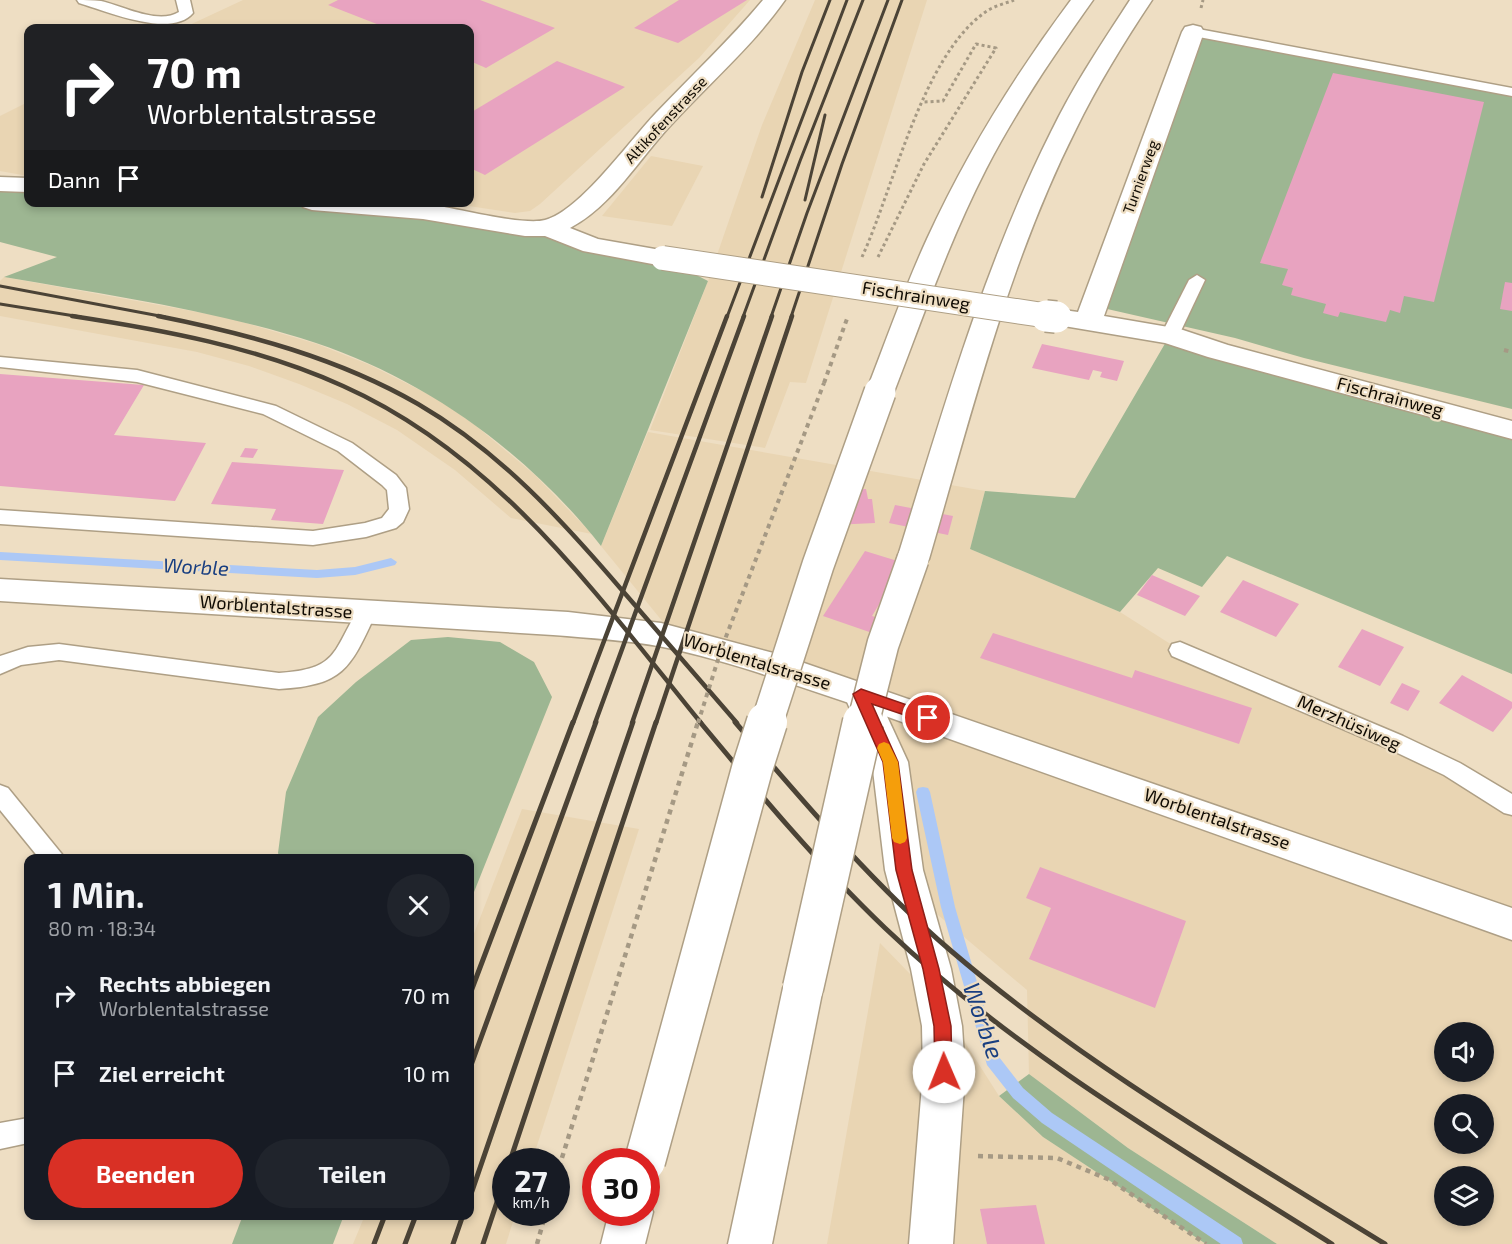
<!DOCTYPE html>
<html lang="de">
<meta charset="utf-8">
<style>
body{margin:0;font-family:"Exo 2",sans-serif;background:#20242c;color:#f1f3f6;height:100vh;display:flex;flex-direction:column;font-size:22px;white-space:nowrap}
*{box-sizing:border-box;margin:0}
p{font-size:20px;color:#9ea1a6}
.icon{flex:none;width:33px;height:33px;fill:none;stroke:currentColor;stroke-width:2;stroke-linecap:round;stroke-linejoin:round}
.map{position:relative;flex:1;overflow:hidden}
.panel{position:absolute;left:24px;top:854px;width:450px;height:366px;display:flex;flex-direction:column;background:#171b24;border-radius:12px;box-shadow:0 3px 9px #0003}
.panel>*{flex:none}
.guide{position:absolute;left:24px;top:24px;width:450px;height:183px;border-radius:12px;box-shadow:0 3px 9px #0003;background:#202124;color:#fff;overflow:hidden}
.tools{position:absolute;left:1434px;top:1022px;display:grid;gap:12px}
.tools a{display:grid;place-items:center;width:60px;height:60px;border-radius:50%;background:#171b24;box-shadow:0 3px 9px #0003;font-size:30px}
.speed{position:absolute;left:492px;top:1148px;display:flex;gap:12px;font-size:30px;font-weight:700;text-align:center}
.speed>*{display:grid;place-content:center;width:78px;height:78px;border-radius:50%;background:#171b24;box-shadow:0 3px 9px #0003;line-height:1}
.speed small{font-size:15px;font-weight:400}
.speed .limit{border:9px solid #d22;background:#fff;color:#111}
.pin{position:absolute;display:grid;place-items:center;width:51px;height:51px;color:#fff;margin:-26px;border:3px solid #fff;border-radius:50%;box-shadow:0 2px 6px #0007}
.me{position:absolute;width:66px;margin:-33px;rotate:359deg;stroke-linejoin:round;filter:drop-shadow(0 0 4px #0008)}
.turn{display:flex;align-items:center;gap:21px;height:126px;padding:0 24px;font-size:27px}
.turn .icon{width:78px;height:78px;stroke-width:2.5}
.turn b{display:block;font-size:42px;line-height:51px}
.then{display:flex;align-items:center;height:57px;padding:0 24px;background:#0003;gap:12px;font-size:22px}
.round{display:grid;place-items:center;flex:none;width:63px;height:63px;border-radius:32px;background:#20242c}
.headline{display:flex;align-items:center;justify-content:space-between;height:102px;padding:0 24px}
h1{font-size:36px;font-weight:700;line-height:45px}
.cta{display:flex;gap:12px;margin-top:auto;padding:12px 24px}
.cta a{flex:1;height:69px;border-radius:36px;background:#d93025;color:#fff;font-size:24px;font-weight:700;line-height:69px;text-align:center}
.cta a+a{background:#20242c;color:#f1f3f6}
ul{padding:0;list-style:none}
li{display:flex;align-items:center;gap:18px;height:78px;padding:0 24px}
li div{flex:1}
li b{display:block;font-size:22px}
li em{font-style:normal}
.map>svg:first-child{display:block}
</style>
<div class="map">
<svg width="1512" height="1244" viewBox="0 0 1512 1244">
<rect width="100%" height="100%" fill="#eedec3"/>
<g fill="#e9d5b3" fill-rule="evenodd">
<path d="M243 0H750L699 58 540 204 530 211 515 213 449 203 470 202V28H183Z"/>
<path d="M815 0H927L806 383 790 382 765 448 650 430 708 281 762 125Z"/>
<path d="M28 102V176L0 171V116Z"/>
<path d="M651 156 703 166 672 226 602 216Z"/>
<path d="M4 277 225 317 317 344 370 365 436 398 475 425 535 475 592 534 511 518 455 470 397 430 347 404 299 384 249 366 197 352 0 316V281Z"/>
<path d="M648 432 985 491 970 549 1120 612 1180 650 1512 806V1244H1277L1128 1148 1029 1074 1027 990 893 877 861 694 676 638 601 546ZM1444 1032H1484V1071H1444ZM1444 1104H1484V1143H1444ZM1444 1176H1484V1215H1444Z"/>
<path d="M522 809 639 829 532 1161H506V1212H516L506 1244H353L365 1215H470V944Z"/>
<path d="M880 943 943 1008 999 1096 1043 1137 1206 1244H827Z"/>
</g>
<g fill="#9db692">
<path d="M1193 32 1512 94V409L1304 358 1235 338 1094 306Z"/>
<path d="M0 184 28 185V202L312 203 423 211 663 258 708 281 601 546C529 454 427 380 316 343 214 310 108 295 4 277L57 257 0 242Z"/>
<path d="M1170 335 1512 430V674L1227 556 1202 587 1158 568 1120 612 970 549 985 491 1075 498Z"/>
<path d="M448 637 500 642 534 662 552 697 470 902V858H280L278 853 286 792 318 717 356 682 411 640Z"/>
<path d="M1029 1074 1128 1148 1277 1244H1206L1043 1137 999 1096Z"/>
<path d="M243 1215H344L333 1244H232Z"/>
</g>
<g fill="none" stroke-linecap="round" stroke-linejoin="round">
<g fill="#acc8f6" fill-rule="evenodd">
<path d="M0 552 317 570 355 567 391 558 397 562 395 565 355 575 317 578 0 560Z"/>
<path d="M923 787 928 788 930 792 955 907 999 1057 1023 1088 1052 1113 1241 1238 1243 1244H1221L1042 1123 1013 1098 987 1065 941 907 916 792 918 788Z"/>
</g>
</g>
<g fill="#e8a3c0">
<path d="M338 0H480L555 28 486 68 470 61V28H387L328 5Z"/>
<path d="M679 0H747L678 43 634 28Z"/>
<path d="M557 61 625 87 485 175 470 168V113Z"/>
<path d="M1333 73 1484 102 1434 302 1404 296 1400 313 1390 310 1386 322 1340 312 1338 317 1323 313 1326 304 1291 295 1293 288 1282 285 1288 269 1260 263Z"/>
<path d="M1505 282 1512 283V311L1500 309Z"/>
<path d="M1042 344 1124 361 1117 381 1100 377 1102 372 1093 370 1089 380 1032 368Z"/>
<path d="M0 374 144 385 114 435 206 443 175 501 0 486Z"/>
<path d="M245 448 258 449 253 458 240 457Z"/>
<path d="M232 462 344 470 323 524 271 520 276 509 211 504Z"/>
<path d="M866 489 868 499H872L875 523 832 525 831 490Z"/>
<path d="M895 505 953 516 948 535 889 523Z"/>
<path d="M865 551 904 563 872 616 886 620 878 635 823 616Z"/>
<path d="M1152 575 1200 596 1185 616 1137 595Z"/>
<path d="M1243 580 1299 604 1276 637 1220 612Z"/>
<path d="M1362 629 1404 647 1380 686 1338 667Z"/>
<path d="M993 633 1132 678 1135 670 1252 708 1239 744 980 658Z"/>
<path d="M1462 675 1512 702V708L1493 732 1439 703Z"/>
<path d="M1402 683 1420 691 1408 711 1390 703Z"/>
<path d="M1040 867 1186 921 1155 1008 1029 959 1051 908 1026 898Z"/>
<path d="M1036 1205 1045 1244H987L980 1209Z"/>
</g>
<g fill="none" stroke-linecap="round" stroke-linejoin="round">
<defs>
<g id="lane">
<path d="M77 0C85 0 93 0 101 1 123 6 158 25 179 12L176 0H190L193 13C171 39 106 11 79 3Z"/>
<path d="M1193 28 1512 88V96L1188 35 1186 32 1188 29Z"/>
<path d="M1197 275 1205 280 1179 335 1176 339H1164L1161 335 1189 280Z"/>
<path d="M0 357 137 370 276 406 352 443 396 475 406 488 409 509 403 522 396 528 366 537 313 545 0 524V510L313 531 365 523 382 518 389 509 387 490 382 485 338 451 263 414 137 382 0 367Z"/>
<path d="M366 606 373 608 376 613C350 669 344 685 279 689L59 660 21 665 0 674V656L28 647 59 644 279 673C338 669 332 653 359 608Z"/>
<path d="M1180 642 1403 736 1460 763 1512 794V815L1504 813 1444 775 1387 748 1172 656 1169 650 1172 644Z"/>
<path d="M0 785 8 788 65 858H39L0 810Z"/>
<path d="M28 1118V1143L0 1149V1123Z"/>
</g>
<g id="street">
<path d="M763 0H785C752 47 708 84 670 126 639 159 612 206 570 228L598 239 672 252 676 258 672 264 663 266 583 251 545 236H525L423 219 312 210 303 207 300 202C340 202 383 198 423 203 451 207 522 226 545 220 580 211 630 140 656 113 692 75 730 40 763 0Z"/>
<path d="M1193 25 1201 27 1204 32 1104 316 1180 329 1228 345 1512 421V439L1208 357 1165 343 1046 323 1042 317 1046 311 1056 309 1078 312 1182 32 1185 27Z"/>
<path d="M0 177 28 178V192L0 191Z"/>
<path d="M862 684 874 688 908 762 923 870 951 969 962 1026 965 1073 953 1244H909L923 1073 922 1026 911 969 885 870 872 762 845 697 850 688Z"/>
</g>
<path id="secondary" d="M0 579 568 612 661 623 781 655 1512 908V940L849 703C788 683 727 660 663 647 627 640 590 638 553 635L0 601Z"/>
<g id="highway">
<path d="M1071 0H1093C1054 55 1017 109 986 169 949 241 923 317 894 392L890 398 880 401 870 398 866 392C886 341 904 289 927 239 966 154 1015 75 1071 0Z"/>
<path d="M1130 0H1152C1124 42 1098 84 1076 129 1008 264 971 415 929 559L924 567 913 570 902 567 897 559C942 414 983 268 1051 132 1073 86 1102 43 1130 0Z"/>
<path d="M803 971 817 976 823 988 772 1244H728L783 988 789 976Z"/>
<path d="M647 1197 653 1212 645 1244H601L609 1212H646Z"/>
</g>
</defs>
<use href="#lane" stroke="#ae9f85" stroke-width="3"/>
<use href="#street" stroke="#ae9f85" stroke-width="3"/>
<use href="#secondary" stroke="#ae9f85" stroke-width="3"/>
<use href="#highway" stroke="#ae9f85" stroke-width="3"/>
<g stroke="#a59984" stroke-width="3" stroke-dasharray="3 3" stroke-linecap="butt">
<path d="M1201 8 1203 0"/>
<path d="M862 257C894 187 922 58 984 13 993 6 1004 4 1014 0"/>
<path d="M878 257 924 164 996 48 976 44 943 101 924 102"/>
</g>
<g stroke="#a59984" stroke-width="4" stroke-dasharray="4.5 4.5" stroke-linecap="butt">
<path d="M1504 350 1512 352"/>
<path d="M824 383 848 316"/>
</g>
<g stroke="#a59984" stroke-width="4.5" stroke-dasharray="5 5" stroke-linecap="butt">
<path d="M978 1156 1057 1158 1110 1180 1206 1244"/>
<path d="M537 1244 546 1212"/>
</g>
<use href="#lane" fill="#fff" fill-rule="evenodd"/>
<use href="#street" fill="#fff" fill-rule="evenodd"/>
<use href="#secondary" fill="#fff" fill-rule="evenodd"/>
<use href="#highway" fill="#fff" fill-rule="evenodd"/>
<g stroke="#4b4336" stroke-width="3">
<path d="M762 197 802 72 830 0"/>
<path d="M805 200 825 115"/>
<path d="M0 286 165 317"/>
<path d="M0 304 81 317"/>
<path d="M727 317 847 0"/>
<path d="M743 317 800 161 863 0"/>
<path d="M771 317 807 213 888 0"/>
<path d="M791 317 842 164 902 0"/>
</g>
<g stroke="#4b4336" stroke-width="4.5">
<path d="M72 316C163 330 257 347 343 386 498 455 597 595 701 723"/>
<path d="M158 316C248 334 338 358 418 404 499 451 561 519 621 589 660 634 698 678 737 723"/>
<path d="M573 723 727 316"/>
<path d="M595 723 744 316"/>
<path d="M632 723 772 316"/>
<path d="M656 723 792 316"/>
</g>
<g stroke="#4b4336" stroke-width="5">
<path d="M700 722C759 793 818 864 885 928 1017 1054 1178 1147 1332 1244"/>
<path d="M735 722C803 801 871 882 950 950 1083 1064 1236 1152 1385 1244"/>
<path d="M470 994 573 722"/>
<path d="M470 1068 596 722"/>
<path d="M510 1161 656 722"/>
<path d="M470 1197 633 722"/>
<path d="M374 1244 385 1215"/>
<path d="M405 1244 416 1215"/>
<path d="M453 1244 463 1215"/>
<path d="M483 1244 506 1175"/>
</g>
<defs>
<path id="street-bridge-far1" d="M663 258 1056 317"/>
<path id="street-bridge" d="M1046 316 1056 317"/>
<g id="highway-bridge-far1">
<path d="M767 723 818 565 880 392"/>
<path d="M863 723 883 644 913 559"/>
</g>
<g id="highway-bridge">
<path d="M803 988 863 722"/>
<path d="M645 1161 752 769 767 722"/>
</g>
</defs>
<use href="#street-bridge-far1" stroke="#ae9f85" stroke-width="26" stroke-linecap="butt"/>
<use href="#street-bridge" stroke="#ae9f85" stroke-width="34" stroke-linecap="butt"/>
<use href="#highway-bridge-far1" stroke="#ae9f85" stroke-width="34" stroke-linecap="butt"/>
<use href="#highway-bridge" stroke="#ae9f85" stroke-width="43" stroke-linecap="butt"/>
<path stroke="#a59984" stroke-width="4" stroke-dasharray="4.5 4.5" stroke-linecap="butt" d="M698 723 722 647 824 383"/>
<path stroke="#a59984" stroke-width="4.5" stroke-dasharray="5 5" stroke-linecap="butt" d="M556 1177 698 722"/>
<use href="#street-bridge-far1" stroke="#fff" stroke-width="24"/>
<use href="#street-bridge" stroke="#fff" stroke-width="31"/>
<use href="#highway-bridge-far1" stroke="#fff" stroke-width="31"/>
<use href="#highway-bridge" stroke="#fff" stroke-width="40"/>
</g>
<path fill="#d93025" stroke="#8d1f18" stroke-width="1.5" d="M861 689 933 714 935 718 933 722 928 723 872 704 898 762 912 870 939 969 951 1026 952 1072 950 1078 944 1080 938 1078 935 1072 934 1026 923 969 896 870 883 762 853 694Z"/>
<path fill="#f59e0b" d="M884 742 889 744 898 762 907 838 905 842 900 844 894 842 892 838 883 762 877 748 879 744Z"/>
<g text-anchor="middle" stroke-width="4.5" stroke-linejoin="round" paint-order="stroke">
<g font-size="15" fill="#100b03" stroke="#eedec3">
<text transform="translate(666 120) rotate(-47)" y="5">Altikofenstrasse</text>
<text transform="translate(1141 177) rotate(-70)" y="5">Turnierweg</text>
</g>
<g font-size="18" fill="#100b03" stroke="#eedec3">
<text transform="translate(916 296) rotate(9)" y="6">Fischrainweg</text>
<text transform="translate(1390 397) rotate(15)" y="6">Fischrainweg</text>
<text transform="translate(276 607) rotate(4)" y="6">Worblentalstrasse</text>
<text transform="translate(757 662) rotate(17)" y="6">Worblentalstrasse</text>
<text transform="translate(1349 723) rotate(24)" y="6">Merzhüsiweg</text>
<text transform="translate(1217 819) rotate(19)" y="6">Worblentalstrasse</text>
</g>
<g font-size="20" font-style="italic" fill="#193f81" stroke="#eedec3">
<text transform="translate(196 567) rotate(3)" y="7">Worble</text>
</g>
<g font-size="24" font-style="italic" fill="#193f81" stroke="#eedec3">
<text transform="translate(983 1021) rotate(71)" y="8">Worble</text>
</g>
</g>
</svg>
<div class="tools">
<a><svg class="icon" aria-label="sound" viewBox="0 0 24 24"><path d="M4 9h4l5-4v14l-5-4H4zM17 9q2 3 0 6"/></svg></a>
<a><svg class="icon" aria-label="search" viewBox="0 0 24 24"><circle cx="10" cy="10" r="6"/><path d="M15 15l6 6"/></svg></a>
<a><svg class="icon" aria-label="layers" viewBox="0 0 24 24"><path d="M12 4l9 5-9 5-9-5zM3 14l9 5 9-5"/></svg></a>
</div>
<div class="speed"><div>27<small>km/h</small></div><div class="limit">30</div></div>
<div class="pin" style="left:928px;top:718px;background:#d93025"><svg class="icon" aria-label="arrive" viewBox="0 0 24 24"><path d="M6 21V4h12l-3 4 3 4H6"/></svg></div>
<svg class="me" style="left:944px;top:1072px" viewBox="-20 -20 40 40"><circle r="19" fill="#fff"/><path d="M0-13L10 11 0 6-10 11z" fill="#d93025"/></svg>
<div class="guide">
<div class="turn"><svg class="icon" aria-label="right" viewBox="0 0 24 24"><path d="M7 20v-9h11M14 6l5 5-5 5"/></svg><div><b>70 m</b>Worblentalstrasse</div></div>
<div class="then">Dann<svg class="icon" aria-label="arrive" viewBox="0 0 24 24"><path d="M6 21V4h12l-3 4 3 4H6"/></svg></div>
</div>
<section class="panel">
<div class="headline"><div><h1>1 Min.</h1><p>80 m · 18:34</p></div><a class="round"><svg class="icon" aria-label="close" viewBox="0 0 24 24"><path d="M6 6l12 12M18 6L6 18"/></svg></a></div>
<ul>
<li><svg class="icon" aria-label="right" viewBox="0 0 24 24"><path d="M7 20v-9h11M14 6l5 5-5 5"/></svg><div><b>Rechts abbiegen</b><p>Worblentalstrasse</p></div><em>70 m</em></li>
<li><svg class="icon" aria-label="arrive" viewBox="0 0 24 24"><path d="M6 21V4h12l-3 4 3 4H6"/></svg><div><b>Ziel erreicht</b></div><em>10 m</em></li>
</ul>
<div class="cta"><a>Beenden</a><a>Teilen</a></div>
</section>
</div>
